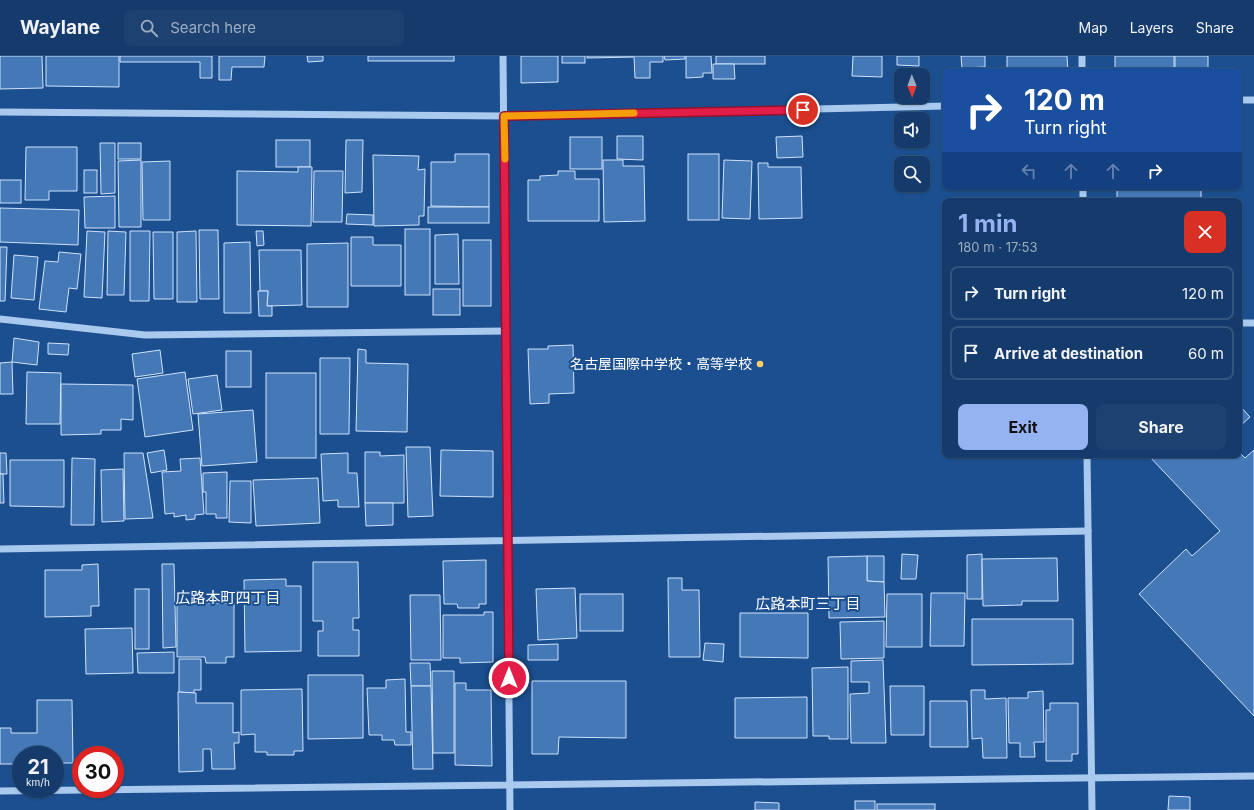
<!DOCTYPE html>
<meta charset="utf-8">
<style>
body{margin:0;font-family:Inter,"Noto Sans JP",sans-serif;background:#1d4271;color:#f1f3f6;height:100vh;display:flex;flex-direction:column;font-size:15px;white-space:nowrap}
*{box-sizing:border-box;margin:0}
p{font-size:13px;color:#9dadc1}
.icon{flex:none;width:22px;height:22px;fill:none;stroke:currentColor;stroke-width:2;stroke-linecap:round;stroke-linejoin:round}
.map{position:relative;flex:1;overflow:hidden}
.sheet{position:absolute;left:942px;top:142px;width:300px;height:260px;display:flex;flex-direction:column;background:#143b6b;border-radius:8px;box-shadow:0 1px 3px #0004,0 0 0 1px #33557e}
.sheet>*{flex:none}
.top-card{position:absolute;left:942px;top:12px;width:300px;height:122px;border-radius:8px;box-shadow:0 1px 3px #0004,0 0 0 1px #33557e;background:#1a4fa0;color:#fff;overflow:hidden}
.needle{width:26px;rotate:179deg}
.fabs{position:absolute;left:894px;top:12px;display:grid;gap:8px}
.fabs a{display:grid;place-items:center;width:36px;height:36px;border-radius:8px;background:#143b6b;box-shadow:0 1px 3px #0004,0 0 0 1px #33557e;font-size:20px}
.speed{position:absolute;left:12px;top:690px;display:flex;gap:8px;font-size:20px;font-weight:700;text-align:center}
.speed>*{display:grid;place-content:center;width:52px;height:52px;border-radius:50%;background:#143b6b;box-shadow:0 1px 3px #0004,0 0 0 1px #33557e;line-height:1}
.speed small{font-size:10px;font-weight:400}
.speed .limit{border:6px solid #d22;background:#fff;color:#111}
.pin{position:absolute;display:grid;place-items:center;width:34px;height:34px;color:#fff;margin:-17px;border:2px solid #fff;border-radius:50%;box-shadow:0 1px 4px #0007}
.me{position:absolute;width:44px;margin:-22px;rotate:0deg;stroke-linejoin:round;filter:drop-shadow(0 0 3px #0008)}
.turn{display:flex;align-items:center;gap:14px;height:84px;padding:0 16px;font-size:18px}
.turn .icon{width:52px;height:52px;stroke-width:2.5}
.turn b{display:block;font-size:28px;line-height:34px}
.lanes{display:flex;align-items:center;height:38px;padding:0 16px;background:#0003;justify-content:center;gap:20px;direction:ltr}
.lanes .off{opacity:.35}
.round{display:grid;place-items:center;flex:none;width:42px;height:42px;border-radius:8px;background:#1d4271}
.overview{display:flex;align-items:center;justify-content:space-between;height:68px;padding:0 16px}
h1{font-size:24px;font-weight:700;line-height:30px;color:#95b2f1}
.primary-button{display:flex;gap:8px;margin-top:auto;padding:8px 16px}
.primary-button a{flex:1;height:46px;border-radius:8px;background:#95b2f1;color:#111;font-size:16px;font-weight:700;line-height:46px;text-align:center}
.primary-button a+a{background:#1d4271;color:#f1f3f6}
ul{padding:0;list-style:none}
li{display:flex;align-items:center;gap:12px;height:54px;margin:0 8px 6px;padding:0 8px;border:2px solid #33557e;border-radius:8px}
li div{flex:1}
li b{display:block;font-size:15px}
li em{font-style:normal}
header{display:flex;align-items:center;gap:24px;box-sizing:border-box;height:56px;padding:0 20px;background:#143b6b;border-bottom:1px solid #33557e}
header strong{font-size:19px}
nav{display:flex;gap:22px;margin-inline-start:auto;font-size:14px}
.search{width:280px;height:36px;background:#1d4271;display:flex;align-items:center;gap:10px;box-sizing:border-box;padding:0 14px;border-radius:8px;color:#9dadc1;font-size:15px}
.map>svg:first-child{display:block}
</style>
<header>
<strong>Waylane</strong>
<div class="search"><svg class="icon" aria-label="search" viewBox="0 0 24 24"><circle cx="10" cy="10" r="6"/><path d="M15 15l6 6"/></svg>Search here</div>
<nav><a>Map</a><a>Layers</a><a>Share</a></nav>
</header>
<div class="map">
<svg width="1254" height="754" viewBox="0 0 1254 754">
<rect width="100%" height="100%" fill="#1b4f8f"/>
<g fill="#4478b7" stroke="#cfe3fa">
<path d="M0 0H42L43 32 0 33Z"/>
<path d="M46 0H119V31L46 30Z"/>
<path d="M120 0H212V22H200V6H120Z"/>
<path d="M219 0H265L264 11H232L231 24H219Z"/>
<path d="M307 0H323V5L308 6Z"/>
<rect x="368" y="0" width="86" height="5"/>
<path d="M521 0H558V26L521 27Z"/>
<rect x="562" y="0" width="23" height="7"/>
<path d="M587 0H663V6H650V22H635L634 1 587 2Z"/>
<path d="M664 0H685V3L665 4Z"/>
<path d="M686 0H711L712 17H703V21L686 22Z"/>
<rect x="716" y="0" width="49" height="8"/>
<path d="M853 0H882V21L852 20Z"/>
<path d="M897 0H919V10L897 9Z"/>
<path d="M961 0H985V11L962 12Z"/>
<path d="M1007 0H1067L1068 15H1007Z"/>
<rect x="1115" y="0" width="59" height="15"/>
<rect x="1175" y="0" width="33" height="15"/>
<path d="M713 8H734L735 23H713Z"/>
<path d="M617 80H643V104L617 103Z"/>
<path d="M802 80 803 101 777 102 776 81Z"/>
<rect x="570" y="81" width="32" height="32"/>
<rect x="276" y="84" width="34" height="27"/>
<path d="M346 84H363L362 136 345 137Z"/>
<path d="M100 87H115V137L101 138Z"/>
<rect x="118" y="87" width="23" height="16"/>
<path d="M26 91H77V135H49V144H25Z"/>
<path d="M455 98H489V151L431 150V106H455Z"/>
<rect x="688" y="98" width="31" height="66"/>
<path d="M373 99 419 100 418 114 425 113 424 160H419V169L374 170Z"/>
<path d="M141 104V171H119L118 105Z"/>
<path d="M603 104H623V110H644L645 165 604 166Z"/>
<path d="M724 104 752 105 750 163 722 162Z"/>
<path d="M170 105V164H143L142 106Z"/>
<path d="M758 107H768V111H801L802 162 759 163Z"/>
<path d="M298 111H312L311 170 237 169V115L298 116Z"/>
<rect x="84" y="114" width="13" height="23"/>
<path d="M314 115H343L342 166H313Z"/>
<path d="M558 115H575V123H599V165H528V124H540V120L558 119Z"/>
<rect x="0" y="124" width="21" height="23"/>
<path d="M1117 131H1201V145L1145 143V145H1117Z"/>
<path d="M115 140V172H85L84 141Z"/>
<rect x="428" y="151" width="61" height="16"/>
<path d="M0 152 79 154 78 189 0 186Z"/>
<path d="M347 158 373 159V169L346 168Z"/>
<rect x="405" y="173" width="25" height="66"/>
<path d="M199 174H218L219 243H200Z"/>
<path d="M87 175 105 176 102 242 84 241Z"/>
<path d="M108 175 126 176 124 239H107Z"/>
<path d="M130 175H150L149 245H130Z"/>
<path d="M196 175 197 246H177V176Z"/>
<path d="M256 175H263L264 189 257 190Z"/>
<path d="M153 176H173V243H154Z"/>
<path d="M458 178 459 228H435V179Z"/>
<path d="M351 181H373V189H401V230H351Z"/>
<rect x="463" y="184" width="28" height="66"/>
<path d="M250 186 251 257H224V187Z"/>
<path d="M348 187V251H307V188Z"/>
<path d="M0 191H7L5 245H0Z"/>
<path d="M259 194H301L302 249 267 250 268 235H260Z"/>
<path d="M59 196 81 198 77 233 69 232 66 256 39 253 45 205 58 206Z"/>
<path d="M14 199 38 201 34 244 11 242Z"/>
<rect x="433" y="233" width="27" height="26"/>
<path d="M258 235H268L267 250H272V260H259Z"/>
<path d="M14 282 39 286 37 309 12 306Z"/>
<path d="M48 287 69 288 68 299 48 298Z"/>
<path d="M573 289 574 337 549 338V347L530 348 528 293H548V290Z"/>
<path d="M358 293 366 294V307L408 308 407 376 356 375Z"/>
<path d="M160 294 163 317 135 321 132 298Z"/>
<rect x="226" y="295" width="25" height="36"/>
<path d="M320 302H350L349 378H320Z"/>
<path d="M12 306 13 338H0V307Z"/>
<path d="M27 316 61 317 60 368H26Z"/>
<path d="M185 316 193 374 145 381 137 323Z"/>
<rect x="266" y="317" width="50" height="85"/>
<path d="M217 319 222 354 193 358 188 323Z"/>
<path d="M61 328 133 329V364L121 363V374H101V378L61 379Z"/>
<path d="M1239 349 1250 361 1239 371Z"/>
<path d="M253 354 257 406 202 410 198 358Z"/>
<path d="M406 391H430L433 460 408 461Z"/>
<path d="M164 394 167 414 151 417 147 397Z"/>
<path d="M441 394 493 395V441L440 440Z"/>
<path d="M1254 394V660L1139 538 1186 493 1192 500 1220 475 1148 399H1239V396L1245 402Z"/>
<path d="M365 396H380V400L404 399V447H365Z"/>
<path d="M0 397H6L7 418H0Z"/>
<path d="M124 397H143L153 462 125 463Z"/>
<path d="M348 397V417H357L359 451H338V444L323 445 321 398Z"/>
<path d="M72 402 95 403 94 469H71Z"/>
<path d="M200 402 204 458 195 459V463L186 464V459L174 461V457L165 458 162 416 181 415 180 403Z"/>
<path d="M10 404H64V451L10 450Z"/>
<path d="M123 413 124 465 102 466 101 414Z"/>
<path d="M227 416V462H216V458H206V436H203V417Z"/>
<path d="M0 418H3L4 447H0Z"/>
<path d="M318 422 320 467 256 470 253 424Z"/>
<path d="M230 425H251V467L229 466Z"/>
<path d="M365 447H393V469L366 470Z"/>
<path d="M902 498 918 499 916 523H901Z"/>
<path d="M982 498V543H967V499Z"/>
<path d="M867 500H884V526L867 525Z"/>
<path d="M867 500V525L884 526 885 561 829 562 828 501Z"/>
<path d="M1057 502 1058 545H1022V549L983 550 982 503Z"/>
<path d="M486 504V548H479V552H458L457 548H444L443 505Z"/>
<path d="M313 506H358L359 562H353V574H359V600H318V575H323V565H313Z"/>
<path d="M98 508 99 550H91V560L45 561V514H82V509Z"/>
<path d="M162 508H174L176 591 163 592Z"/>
<path d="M668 522H682V534H699L700 601H669Z"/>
<path d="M286 523V530H301V595L245 596 244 524Z"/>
<path d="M575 532 577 582 538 584 536 533Z"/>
<rect x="135" y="533" width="14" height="60"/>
<path d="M931 537H965L964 590H930Z"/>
<rect x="580" y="538" width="43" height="37"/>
<path d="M887 538H922V591H886Z"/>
<path d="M410 539H440L441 604H411Z"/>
<path d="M177 547H234V601H226V607H206L205 601H177Z"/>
<path d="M484 556H493V606L460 607V602H443V559H484Z"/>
<path d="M740 557H808V602L740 601Z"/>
<path d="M972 563H1073V608L972 609Z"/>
<path d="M884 565V602L841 603 840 566Z"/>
<path d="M132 572 133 617 86 618 85 573Z"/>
<path d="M705 587 724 588 723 606 703 604Z"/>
<path d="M558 588V604H528V589Z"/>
<path d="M174 596V617H138L137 597Z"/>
<path d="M179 603H201V634H194V637L179 636Z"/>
<path d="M883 604 886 687H851L850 638 869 637V626H851V605Z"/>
<path d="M410 607H430L431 630H411Z"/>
<path d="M848 611V683H829V680H813L812 612Z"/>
<path d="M432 615H454V697H433Z"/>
<path d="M308 619H363V682L308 683Z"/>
<path d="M405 623 406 676H411V689H395L394 684H382V679H369L367 632H386V624Z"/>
<path d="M532 625H626V682L559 681 558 698H532Z"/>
<path d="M455 627H466V634H491L492 710 455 709Z"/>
<path d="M411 630H431L433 713H413Z"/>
<path d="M890 630H924V679H891Z"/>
<path d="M302 633 303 695H294V699H267V696H255V678L241 679V634Z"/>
<path d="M971 634H985V643L1006 642 1007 702H983L982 682 972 683Z"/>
<path d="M1043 635 1044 686H1034L1035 701H1020V687H1009L1008 642H1028V636Z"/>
<path d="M178 636 196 637V647H233V677L239 676V687H234L235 713H212L211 693H203V715L179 716Z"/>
<path d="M807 641V682H735V642Z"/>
<path d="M37 644H72L73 707H55V699H21V708H0V672H11V677H37Z"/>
<path d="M930 645H967L968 691H930Z"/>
<path d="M1050 647H1078V698H1072V705H1046V654H1050Z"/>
<path d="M1169 740 1190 741V754H1168Z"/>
<rect x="855" y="745" width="20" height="9"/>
<path d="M755 746 779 747V754H755Z"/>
<rect x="877" y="748" width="58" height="6"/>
</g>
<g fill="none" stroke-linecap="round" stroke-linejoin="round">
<g stroke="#a9c9ee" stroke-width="7">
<path d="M503 0 510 754"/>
<path d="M1082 15V0"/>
<path d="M1239 44H1254"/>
<path d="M0 56 505 60 945 50"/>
<path d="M1083 131V145"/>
<path d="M0 263 145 279 506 275"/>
<path d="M1239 267H1254"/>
<path d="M1087 399 1092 754"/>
<path d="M0 493 1088 475"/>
<path d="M0 735 1254 720"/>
</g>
</g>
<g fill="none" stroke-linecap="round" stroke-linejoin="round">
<defs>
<path id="route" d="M509 622 504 60 803 54"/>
</defs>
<use href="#route" stroke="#92132f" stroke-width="10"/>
<use href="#route" stroke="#e11d48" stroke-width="7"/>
<path stroke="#f59e0b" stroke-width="7" d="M505 103 504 60 634 57"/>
</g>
<circle fill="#ffd166" stroke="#1b4f8f" stroke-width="1.5" cx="760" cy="308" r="4"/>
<g text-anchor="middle" stroke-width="4" stroke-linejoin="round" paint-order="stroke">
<g font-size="14" fill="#fff" stroke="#1b4f8f" text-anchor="end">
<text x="752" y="313">名古屋国際中学校・高等学校</text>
</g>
<g font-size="15" fill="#fff" stroke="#1b4f8f">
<text x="228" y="547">広路本町四丁目</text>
<text x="808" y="553">広路本町三丁目</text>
</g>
</g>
</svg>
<div class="fabs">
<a><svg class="needle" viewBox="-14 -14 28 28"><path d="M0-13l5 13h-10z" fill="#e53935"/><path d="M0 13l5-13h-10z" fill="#9dadc1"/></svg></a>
<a><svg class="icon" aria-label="sound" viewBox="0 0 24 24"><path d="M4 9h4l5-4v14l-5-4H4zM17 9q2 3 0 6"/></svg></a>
<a><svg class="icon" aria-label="search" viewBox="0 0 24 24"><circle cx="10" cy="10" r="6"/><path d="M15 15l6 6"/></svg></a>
</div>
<div class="speed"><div>21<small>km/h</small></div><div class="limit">30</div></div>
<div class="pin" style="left:803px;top:54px;background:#d93025"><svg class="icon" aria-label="arrive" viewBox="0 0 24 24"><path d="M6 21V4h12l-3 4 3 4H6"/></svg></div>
<svg class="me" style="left:509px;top:622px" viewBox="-20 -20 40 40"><circle r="17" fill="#e11d48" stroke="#fff" stroke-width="3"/><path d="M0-11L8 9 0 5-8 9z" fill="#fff"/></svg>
<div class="top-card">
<div class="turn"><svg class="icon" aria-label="right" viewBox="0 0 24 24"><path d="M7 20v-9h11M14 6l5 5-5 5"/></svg><div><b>120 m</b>Turn right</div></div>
<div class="lanes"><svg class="icon off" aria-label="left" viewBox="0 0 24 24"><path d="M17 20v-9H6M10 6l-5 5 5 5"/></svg><svg class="icon off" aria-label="ahead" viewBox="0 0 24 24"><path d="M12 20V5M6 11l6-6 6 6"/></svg><svg class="icon off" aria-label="ahead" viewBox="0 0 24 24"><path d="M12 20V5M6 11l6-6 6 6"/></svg><svg class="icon" aria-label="right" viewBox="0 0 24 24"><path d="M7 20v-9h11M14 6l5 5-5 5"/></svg></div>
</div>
<section class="sheet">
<div class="overview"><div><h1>1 min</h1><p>180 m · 17:53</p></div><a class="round" style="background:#d93025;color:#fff"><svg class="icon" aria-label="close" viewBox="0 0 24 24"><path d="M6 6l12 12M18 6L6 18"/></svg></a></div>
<ul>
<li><svg class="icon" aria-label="right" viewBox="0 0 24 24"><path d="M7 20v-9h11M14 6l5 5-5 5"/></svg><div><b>Turn right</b></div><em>120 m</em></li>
<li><svg class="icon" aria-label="arrive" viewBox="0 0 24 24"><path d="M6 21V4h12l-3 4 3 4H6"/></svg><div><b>Arrive at destination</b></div><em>60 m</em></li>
</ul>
<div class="primary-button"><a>Exit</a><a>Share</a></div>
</section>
</div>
